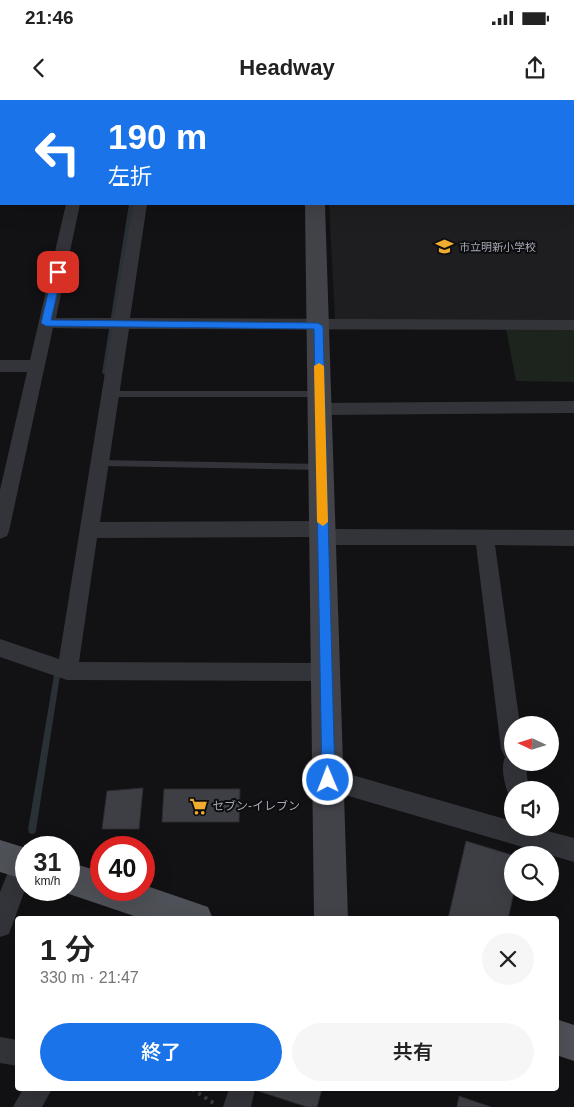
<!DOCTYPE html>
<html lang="ja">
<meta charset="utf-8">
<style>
body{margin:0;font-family:Arial,"Noto Sans JP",sans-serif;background:#f6f6f6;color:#222;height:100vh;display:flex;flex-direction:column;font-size:19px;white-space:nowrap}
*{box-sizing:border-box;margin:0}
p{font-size:16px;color:#767676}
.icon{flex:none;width:28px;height:28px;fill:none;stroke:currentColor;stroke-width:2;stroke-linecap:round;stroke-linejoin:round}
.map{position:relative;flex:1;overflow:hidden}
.drawer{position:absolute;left:15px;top:816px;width:544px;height:175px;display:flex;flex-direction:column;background:#fff;border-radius:5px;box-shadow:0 5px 20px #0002}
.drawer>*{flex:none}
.top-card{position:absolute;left:0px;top:0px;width:575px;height:105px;box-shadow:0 5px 20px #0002;background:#1a73e8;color:#fff;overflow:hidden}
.needle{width:32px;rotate:274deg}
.fabs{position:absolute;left:504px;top:616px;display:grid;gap:10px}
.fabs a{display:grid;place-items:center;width:55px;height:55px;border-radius:50%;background:#fff;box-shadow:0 5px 20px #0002;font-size:25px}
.speed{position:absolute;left:15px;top:736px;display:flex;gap:10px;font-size:25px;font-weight:700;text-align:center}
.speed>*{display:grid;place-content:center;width:65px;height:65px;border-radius:50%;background:#fff;box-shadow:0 5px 20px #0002;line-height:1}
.speed small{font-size:12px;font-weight:400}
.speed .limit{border:8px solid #d22;background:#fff;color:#111}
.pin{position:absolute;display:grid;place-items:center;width:42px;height:42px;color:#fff;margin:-21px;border-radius:10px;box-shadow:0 2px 8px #0006}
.me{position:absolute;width:55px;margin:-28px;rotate:359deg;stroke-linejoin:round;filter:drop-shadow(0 0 4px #0008)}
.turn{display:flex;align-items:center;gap:18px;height:105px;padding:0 25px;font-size:22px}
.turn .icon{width:65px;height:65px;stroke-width:2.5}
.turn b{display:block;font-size:35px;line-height:42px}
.round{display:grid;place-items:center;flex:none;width:52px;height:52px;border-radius:26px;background:#f6f6f6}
.head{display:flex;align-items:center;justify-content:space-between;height:85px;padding:0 25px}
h1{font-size:30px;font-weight:600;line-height:38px}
.cta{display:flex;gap:10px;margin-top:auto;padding:10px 25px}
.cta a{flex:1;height:58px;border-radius:30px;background:#1a73e8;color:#fff;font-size:20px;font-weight:600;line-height:58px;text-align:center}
.cta a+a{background:#f6f6f6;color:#222}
.status{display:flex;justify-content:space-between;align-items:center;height:35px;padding:0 25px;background:#fff;direction:ltr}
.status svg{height:14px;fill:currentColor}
header{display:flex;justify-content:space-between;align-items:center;height:65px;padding:0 25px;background:#fff;font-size:22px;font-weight:600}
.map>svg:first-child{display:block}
</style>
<div class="status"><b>21:46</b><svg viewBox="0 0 49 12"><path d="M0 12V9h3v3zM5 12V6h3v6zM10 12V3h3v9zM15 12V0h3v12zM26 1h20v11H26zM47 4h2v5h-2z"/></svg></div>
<header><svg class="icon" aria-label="back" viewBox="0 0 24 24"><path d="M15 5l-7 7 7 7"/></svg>Headway<svg class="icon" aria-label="share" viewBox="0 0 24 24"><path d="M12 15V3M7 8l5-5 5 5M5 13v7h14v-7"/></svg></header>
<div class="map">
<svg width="574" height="1007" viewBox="0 0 574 1007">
<rect width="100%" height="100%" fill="#121214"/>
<path fill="#1e1e21" d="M574 26V221H335L329 104H574Z"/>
<path fill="#1d241d" d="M574 226V282L516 281 506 229Z"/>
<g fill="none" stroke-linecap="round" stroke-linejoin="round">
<g fill="#293137" fill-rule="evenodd">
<path d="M147 0H151L150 1H146Z"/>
<rect x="484" y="0" width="4" height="1"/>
<path d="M129 104H133L108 273 105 275 102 273Z"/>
<path d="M58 566 60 567 61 569 36 730 35 733 32 734 29 733 28 730 55 569 56 567Z"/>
</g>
</g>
<g fill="#3e3f44" stroke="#2c2c30">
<path d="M143 688 139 729H102L107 691Z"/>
<path d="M164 689H240L239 722H162Z"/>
<path d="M466 741 512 755 514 792 508 819H448Z"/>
<path d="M252 989H322L317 1007H307Z"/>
<path d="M459 996 491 1007H457Z"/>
</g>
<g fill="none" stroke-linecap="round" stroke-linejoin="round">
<path stroke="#393b40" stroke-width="4" stroke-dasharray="3 4.5" stroke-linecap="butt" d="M192 989 215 1004"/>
<g fill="#333439" fill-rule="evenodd">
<path d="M110 291H320L324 294 320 297H110L106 294Z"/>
<path d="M100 360 321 364 326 367 321 370 100 366 96 363Z"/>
</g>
<g fill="#333439" fill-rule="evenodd">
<rect x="85" y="0" width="12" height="1"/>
<rect x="0" y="16" width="1" height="8"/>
<rect x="0" y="87" width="1" height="8"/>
<path d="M66 104H80L56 218H114L133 104H147L130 218 574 220V230L129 229 100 422 323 421 330 424 332 429 574 430V446L495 445 520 625H512V662H525L529 690H512V699L510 698C505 687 500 668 505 657L501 649 476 445H323L316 442 314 437 97 438 79 562 326 563 333 565 336 572 333 579 326 581 67 580 0 557V539L59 559 112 229 53 228 9 431 7 436 0 439V390L27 272H0V260H30Z"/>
<path d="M574 301V313L320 315 314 313 311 309 314 305 320 303Z"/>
<path d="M328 668 512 721V728H536L574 738V762L328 690 320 687 317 679 320 671Z"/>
<path d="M23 751 26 752V787L9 834 0 837V792L15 755Z"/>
<path d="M0 937 18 940V966L0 963Z"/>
<path d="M23 989H52L42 1007H13Z"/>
<path d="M229 989H255L251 1007H223Z"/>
</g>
<g fill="#414349" fill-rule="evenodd">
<rect x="305" y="0" width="18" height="1"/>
<path d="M305 104H325L348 819H314Z"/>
</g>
<g fill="#4f5158" fill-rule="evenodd">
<path d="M0 740 26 748V780L0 772Z"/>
<path d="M69 762 101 772V790H144V785L208 807 213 819H143L69 794 58 790H69Z"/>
<path d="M556 919 574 925V961L556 955Z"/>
</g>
</g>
<path fill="#1a73e8" stroke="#114b97" d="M58 169 62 172 51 220 318 223 323 226 335 680 333 684 328 686 324 684 322 680 314 229 46 226 41 223 53 172Z"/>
<path fill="#f59e0b" d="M319 263 324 266 328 422 323 426 317 422 314 266Z"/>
<defs>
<symbol id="school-bare" viewBox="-9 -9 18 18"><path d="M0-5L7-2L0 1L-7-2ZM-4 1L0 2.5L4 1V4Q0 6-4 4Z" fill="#f0ac2e" stroke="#0d0d0f" stroke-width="2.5" paint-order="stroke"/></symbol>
<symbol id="supermarket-bare" viewBox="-9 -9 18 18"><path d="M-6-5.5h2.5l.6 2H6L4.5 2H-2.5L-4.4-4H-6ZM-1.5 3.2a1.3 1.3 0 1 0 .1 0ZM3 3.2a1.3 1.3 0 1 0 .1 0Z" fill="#f0ac2e" stroke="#0d0d0f" stroke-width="2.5" paint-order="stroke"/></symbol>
</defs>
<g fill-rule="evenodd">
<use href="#school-bare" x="432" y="134" width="25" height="25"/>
<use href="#supermarket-bare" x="186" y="694" width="25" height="25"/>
</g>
<g text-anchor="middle" stroke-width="4" stroke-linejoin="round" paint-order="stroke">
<g font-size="11" fill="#a4a9b4" stroke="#0d0d0f" text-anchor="start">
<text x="459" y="151">市立明新小学校</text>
</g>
<g font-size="12" fill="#a4a9b4" stroke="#0d0d0f" text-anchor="start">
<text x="212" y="710">セブン-イレブン</text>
</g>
</g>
</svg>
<div class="fabs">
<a><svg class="needle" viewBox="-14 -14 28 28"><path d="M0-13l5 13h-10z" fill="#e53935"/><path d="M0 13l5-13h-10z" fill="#767676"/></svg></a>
<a><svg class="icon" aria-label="sound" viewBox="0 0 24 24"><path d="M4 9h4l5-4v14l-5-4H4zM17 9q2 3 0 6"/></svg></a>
<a><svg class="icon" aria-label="search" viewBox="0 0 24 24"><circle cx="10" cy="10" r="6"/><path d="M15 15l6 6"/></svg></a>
</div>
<div class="speed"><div>31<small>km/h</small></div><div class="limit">40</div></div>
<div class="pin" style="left:58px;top:172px;background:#d93025"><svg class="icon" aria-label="arrive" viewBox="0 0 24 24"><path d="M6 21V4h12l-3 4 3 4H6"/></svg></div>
<svg class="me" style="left:328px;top:680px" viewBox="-20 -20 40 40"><circle r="17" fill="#1a73e8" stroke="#fff" stroke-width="3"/><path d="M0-11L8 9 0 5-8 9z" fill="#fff"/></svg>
<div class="top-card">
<div class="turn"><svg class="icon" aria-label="left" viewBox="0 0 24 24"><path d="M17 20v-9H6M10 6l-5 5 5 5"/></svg><div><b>190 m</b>左折</div></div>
</div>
<section class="drawer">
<div class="head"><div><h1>1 分</h1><p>330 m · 21:47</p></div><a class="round"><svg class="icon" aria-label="close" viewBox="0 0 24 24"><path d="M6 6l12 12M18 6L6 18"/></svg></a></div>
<div class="cta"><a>終了</a><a>共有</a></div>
</section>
</div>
